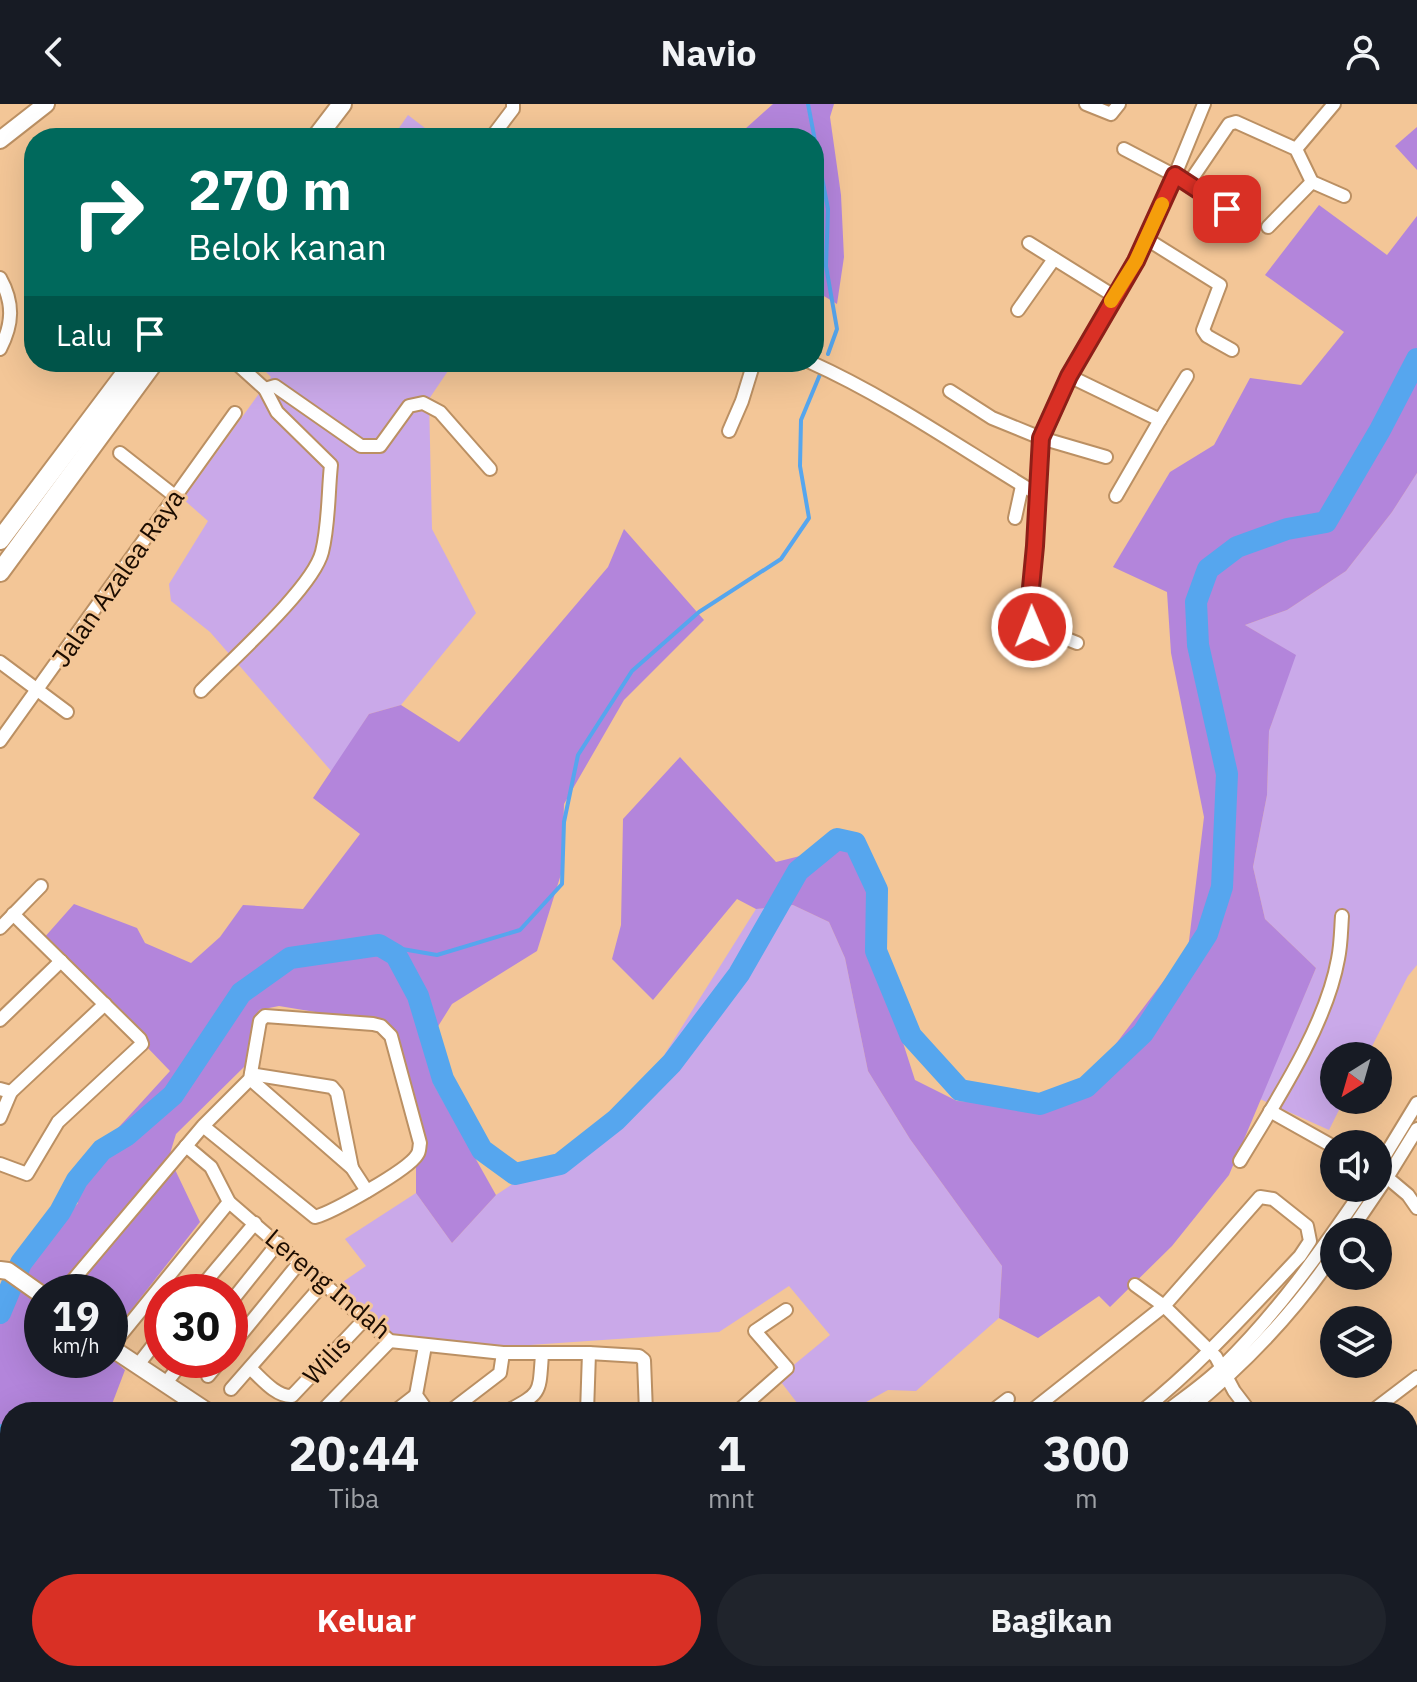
<!DOCTYPE html>
<html lang="id">
<style>
body{margin:0;font-family:"IBM Plex Sans",sans-serif;background:#20242c;color:#f1f3f6;height:100vh;display:flex;flex-direction:column;font-size:30px;white-space:nowrap}
*{box-sizing:border-box;margin:0}
p{font-size:26px;color:#9ea1a6}
.icon{flex:none;width:44px;height:44px;fill:none;stroke:currentColor;stroke-width:2;stroke-linecap:round;stroke-linejoin:round}
.map{position:relative;flex:1;overflow:hidden}
.drawer{position:absolute;left:0px;top:1298px;width:1418px;height:280px;display:flex;flex-direction:column;background:#171b24;border-radius:32px 32px 0 0;box-shadow:0 8px 32px #0002}
.drawer>*{flex:none}
.top-card{position:absolute;left:24px;top:24px;width:800px;height:244px;border-radius:32px;box-shadow:0 8px 32px #0002;background:#00695c;color:#fff;overflow:hidden}
.needle{width:52px;rotate:217deg}
.tools{position:absolute;left:1320px;top:938px;display:grid;gap:16px}
.tools a{display:grid;place-items:center;width:72px;height:72px;border-radius:50%;background:#171b24;box-shadow:0 8px 32px #0002;font-size:40px}
.speed{position:absolute;left:24px;top:1170px;display:flex;gap:16px;font-size:40px;font-weight:700;text-align:center}
.speed>*{display:grid;place-content:center;width:104px;height:104px;border-radius:50%;background:#171b24;box-shadow:0 8px 32px #0002;line-height:1}
.speed small{font-size:20px;font-weight:400}
.speed .limit{border:12px solid #d22;background:#fff;color:#111}
.pin{position:absolute;display:grid;place-items:center;width:68px;height:68px;color:#fff;margin:-34px;border-radius:16px;box-shadow:0 4px 12px #0006}
.me{position:absolute;width:88px;margin:-44px;rotate:359deg;stroke-linejoin:round;filter:drop-shadow(0 0 6px #0008)}
.turn{display:flex;align-items:center;gap:28px;height:168px;padding:0 32px;font-size:36px}
.turn .icon{width:104px;height:104px;stroke-width:2.5}
.turn b{display:block;font-size:56px;line-height:68px}
.then{display:flex;align-items:center;height:76px;padding:0 32px;background:#0003;gap:16px;font-size:30px}
.eta{display:flex;justify-content:space-evenly;align-items:center;height:136px;text-align:center}
.eta b{font-size:48px;font-weight:700;line-height:56px}
.cta{display:flex;gap:16px;margin-top:auto;padding:16px 32px}
.cta a{flex:1;height:92px;border-radius:48px;background:#d93025;color:#fff;font-size:32px;font-weight:700;line-height:92px;text-align:center}
.cta a+a{background:#20242c;color:#f1f3f6}
header{display:flex;justify-content:space-between;align-items:center;height:104px;padding:0 32px;background:#171b24;font-size:36px;font-weight:700}
.map>svg:first-child{display:block}
</style>
<header><svg class="icon" aria-label="back" viewBox="0 0 24 24"><path d="M15 5l-7 7 7 7"/></svg>Navio<svg class="icon" aria-label="person" viewBox="0 0 24 24"><circle cx="12" cy="8" r="4"/><path d="M4 21q1-7 8-7t8 7"/></svg></header>
<div class="map">
<svg width="1417" height="1578" viewBox="0 0 1417 1578">
<rect width="100%" height="100%" fill="#f3c697"/>
<g fill="#caa9e9">
<path d="M408 11 438 34H392Z"/>
<path d="M256 258H454L429 295 432 425 476 509 401 601 369 610 332 668 210 528 171 497 169 480 208 417 183 395 271 273Z"/>
<path d="M1417 369V861L1408 872 1367 952H1334V996H1344L1329 1026 1260 995 1316 864 1265 815 1253 763 1267 691 1269 627 1295 551 1245 521 1287 506 1346 467 1392 408Z"/>
<path d="M793 801 829 818 845 854 868 967 910 1035 1002 1162 999 1214 916 1287 888 1286 848 1308H804L778 1274 830 1231 789 1182 719 1228 487 1244 388 1230 334 1184 366 1162 345 1135 416 1089 452 1139 496 1091 634 999 756 805Z"/>
</g>
<g fill="#b385db">
<path d="M773 0H834L830 13 841 91 844 153 837 200 814 186V34H735Z"/>
<path d="M1417 23V66L1395 42Z"/>
<path d="M1319 101 1387 151 1417 112V369L1392 408 1346 467 1287 506 1245 521 1296 551 1269 627 1267 691 1253 763 1265 815 1316 864 1229 1071 1172 1142 1110 1203 1099 1192 1038 1234 999 1214 1002 1162 910 1035 868 967 845 854 829 818 793 801 756 805 737 795 653 896 612 855 621 821 623 715 680 653 776 758 844 741 876 793 888 892 915 976 957 997 1039 1001 1099 962 1188 845 1204 713 1171 549 1167 488 1113 463 1170 368 1214 341 1250 274 1301 281 1344 228 1265 171Z"/>
<path d="M624 425 704 516 624 596 564 700 562 767 537 847 452 900 432 932 433 979 496 1091 452 1139 416 1089V1047L388 920 279 902 259 906 251 929 245 962 176 1030 169 1053 200 1118 110 1233V1188H42V1256H110V1253L125 1266 109 1308H10V1462L0 1469V1366L6 1358 0 1352V1194L78 1099 66 1081 170 967 43 835 74 800 137 824 145 839 191 859 220 833 243 801 303 805 360 730 313 694 369 610 401 601 459 638 608 463Z"/>
</g>
<g fill="none" stroke-linecap="round" stroke-linejoin="round">
<g stroke="#56a6ee" stroke-width="4">
<path d="M808 0 828 105 826 162 837 225 828 250"/>
<path d="M379 841 437 851 520 826 562 780 564 718 578 651 632 567 699 508 781 455 809 414 800 362 801 316 821 268"/>
</g>
<g stroke="#56a6ee" stroke-width="22">
<path d="M0 1209 21 1159 60 1108 77 1076 102 1046 127 1031 173 991 241 889 290 854 379 841 396 851 418 892 443 975 482 1046 515 1070 560 1060 616 1016 672 959 739 870 798 767 837 735 855 739 877 786 876 847 911 932 960 986 1040 1000 1086 983 1143 929 1207 830 1222 783 1227 670 1198 541 1196 498 1208 465 1237 443 1287 425 1326 418 1380 326 1417 255"/>
<path d="M0 1331 10 1351"/>
<path d="M0 1421 8 1411 10 1401"/>
</g>
<defs>
<g id="minor">
<path d="M1086 0 1111 10 1119 0"/>
<path d="M491 34 513 5V0"/>
<path d="M1124 45 1189 79 1246 117"/>
<path d="M1296 45 1334 0"/>
<path d="M1189 79 1229 20 1236 18 1296 45 1312 78 1344 92"/>
<path d="M1268 123 1312 78"/>
<path d="M1145 134 1220 181 1203 226 1207 232 1232 246"/>
<path d="M1029 139 1114 192"/>
<path d="M0 174C14 199 13 220 0 245"/>
<path d="M1018 206 1054 155"/>
<path d="M810 258C890 294 962 345 1037 390"/>
<path d="M1069 272 1160 316 1187 272"/>
<path d="M265 285 275 282 361 342H380L409 302 423 299 440 308 490 365"/>
<path d="M950 287 992 314 1041 334 1106 353"/>
<path d="M729 327 742 297 754 258"/>
<path d="M120 349 176 393"/>
<path d="M1116 392 1160 316"/>
<path d="M1015 414 1022 382"/>
<path d="M1077 539 1029 520 1041 334 1069 272 1136 157 1175 71 1204 0"/>
<path d="M0 558 67 608"/>
<path d="M201 587C230 557 313 484 322 448 329 420 328 389 331 361L277 308 265 285 235 258"/>
<path d="M0 637 235 309"/>
<path d="M0 824 41 782"/>
<path d="M0 916 61 857"/>
<path d="M251 970 332 983 337 989 352 1064"/>
<path d="M250 975 352 1064 367 1087"/>
<path d="M0 985 11 988 105 900"/>
<path d="M1270 1007 1334 1043"/>
<path d="M0 1014 11 988"/>
<path d="M186 1042 211 1063 229 1098 390 1237 503 1249H589L639 1252 644 1256 646 1308"/>
<path d="M1240 1057C1275 999 1326 922 1338 855 1341 841 1341 826 1342 812"/>
<path d="M0 1060 27 1070 58 1018 142 940 140 935 13 810"/>
<path d="M1378 1063 1417 999"/>
<path d="M1383 1070 1408 1091 1417 1104"/>
<path d="M1350 1128 1388 1072 1417 1025"/>
<path d="M1135 1181 1164 1202 1216 1253 1234 1287 1250 1308"/>
<path d="M63 1188 203 1022 250 975 260 917 265 912 373 920 381 922 391 932 420 1039C419 1044 420 1047 417 1051 408 1066 333 1108 315 1113L203 1022"/>
<path d="M197 1188 255 1119"/>
<path d="M230 1199 278 1139"/>
<path d="M425 1242 416 1291 428 1308"/>
<path d="M111 1243 229 1098"/>
<path d="M230 1244 299 1159"/>
<path d="M137 1262 162 1230"/>
<path d="M250 1264C261 1274 276 1293 292 1292L364 1216"/>
<path d="M208 1272 221 1256"/>
<path d="M165 1280 184 1256"/>
<path d="M231 1285 323 1180"/>
<path d="M253 1308H259"/>
<path d="M321 1308 390 1237"/>
<path d="M394 1308 416 1291"/>
<path d="M449 1308 500 1269 503 1249"/>
<path d="M506 1308C542 1288 539 1291 542 1250"/>
<path d="M587 1308 589 1249"/>
<path d="M737 1308 787 1264 755 1227 786 1206"/>
<path d="M991 1308 1008 1295"/>
<path d="M1030 1308 1164 1202 1260 1093 1273 1095 1307 1122 1310 1137 1300 1152C1249 1206 1200 1261 1141 1308"/>
<path d="M1166 1308C1185 1293 1206 1279 1223 1262 1278 1208 1321 1147 1364 1084"/>
<path d="M1186 1308C1242 1263 1293 1210 1334 1150"/>
<path d="M1371 1308 1417 1273"/>
<path d="M1408 1454 1417 1440"/>
<path d="M230 1568 238 1578"/>
<path d="M663 1568 671 1578"/>
<path d="M695 1568 702 1578"/>
<path d="M1135 1568 1143 1578"/>
<path d="M100 1578 111 1568"/>
<path d="M609 1578 623 1568"/>
<path d="M844 1578 856 1568"/>
<path d="M995 1578 1008 1568"/>
<path d="M1108 1578 1121 1568"/>
</g>
<g id="tertiary">
<path d="M0 36 46 0"/>
<path d="M0 1166 8 1167 42 1191"/>
<path d="M110 1243 208 1308"/>
<path d="M1408 1492 1417 1498"/>
<path d="M455 1568 458 1578"/>
<path d="M1346 1578 1350 1568"/>
</g>
<g id="secondary">
<path d="M316 34 342 0"/>
<path d="M0 436 134 258"/>
<path d="M0 468 154 258"/>
</g>
</defs>
<use href="#minor" stroke="#bb9063" stroke-width="16"/>
<use href="#tertiary" stroke="#bb9063" stroke-width="20"/>
<use href="#secondary" stroke="#bb9063" stroke-width="22"/>
<use href="#minor" stroke="#fff" stroke-width="12"/>
<use href="#tertiary" stroke="#fff" stroke-width="16"/>
<use href="#secondary" stroke="#fff" stroke-width="18"/>
</g>
<g fill="none" stroke-linecap="round" stroke-linejoin="round">
<defs>
<path id="route" d="M1032 523 1028 515 1035 442 1041 334 1069 272 1136 157 1175 71 1227 105"/>
</defs>
<use href="#route" stroke="#8d1f18" stroke-width="20"/>
<use href="#route" stroke="#d93025" stroke-width="14"/>
<path stroke="#f59e0b" stroke-width="14" d="M1111 197 1136 157 1162 100"/>
</g>
<g text-anchor="middle" stroke-width="6" stroke-linejoin="round" paint-order="stroke">
<g font-size="26" fill="#1b0c00" stroke="#f3c697">
<text transform="translate(118 474) rotate(-55)" y="9">Jalan Azalea Raya</text>
<text transform="translate(328 1180) rotate(40)" y="9">Lereng Indah</text>
<text transform="translate(327 1256) rotate(-47)" y="9">Wilis</text>
</g>
</g>
</svg>
<div class="tools">
<a><svg class="needle" viewBox="-14 -14 28 28"><path d="M0-13l5 13h-10z" fill="#e53935"/><path d="M0 13l5-13h-10z" fill="#9ea1a6"/></svg></a>
<a><svg class="icon" aria-label="sound" viewBox="0 0 24 24"><path d="M4 9h4l5-4v14l-5-4H4zM17 9q2 3 0 6"/></svg></a>
<a><svg class="icon" aria-label="search" viewBox="0 0 24 24"><circle cx="10" cy="10" r="6"/><path d="M15 15l6 6"/></svg></a>
<a><svg class="icon" aria-label="layers" viewBox="0 0 24 24"><path d="M12 4l9 5-9 5-9-5zM3 14l9 5 9-5"/></svg></a>
</div>
<div class="speed"><div>19<small>km/h</small></div><div class="limit">30</div></div>
<div class="pin" style="left:1227px;top:105px;background:#d93025"><svg class="icon" aria-label="arrive" viewBox="0 0 24 24"><path d="M6 21V4h12l-3 4 3 4H6"/></svg></div>
<svg class="me" style="left:1032px;top:523px" viewBox="-20 -20 40 40"><circle r="17" fill="#d93025" stroke="#fff" stroke-width="3"/><path d="M0-11L8 9 0 5-8 9z" fill="#fff"/></svg>
<div class="top-card">
<div class="turn"><svg class="icon" aria-label="right" viewBox="0 0 24 24"><path d="M7 20v-9h11M14 6l5 5-5 5"/></svg><div><b>270 m</b>Belok kanan</div></div>
<div class="then">Lalu<svg class="icon" aria-label="arrive" viewBox="0 0 24 24"><path d="M6 21V4h12l-3 4 3 4H6"/></svg></div>
</div>
<section class="drawer">
<div class="eta">
<div><b>20:44</b><p>Tiba</p></div>
<div><b>1</b><p>mnt</p></div>
<div><b>300</b><p>m</p></div>
</div>
<div class="cta"><a>Keluar</a><a>Bagikan</a></div>
</section>
</div>
